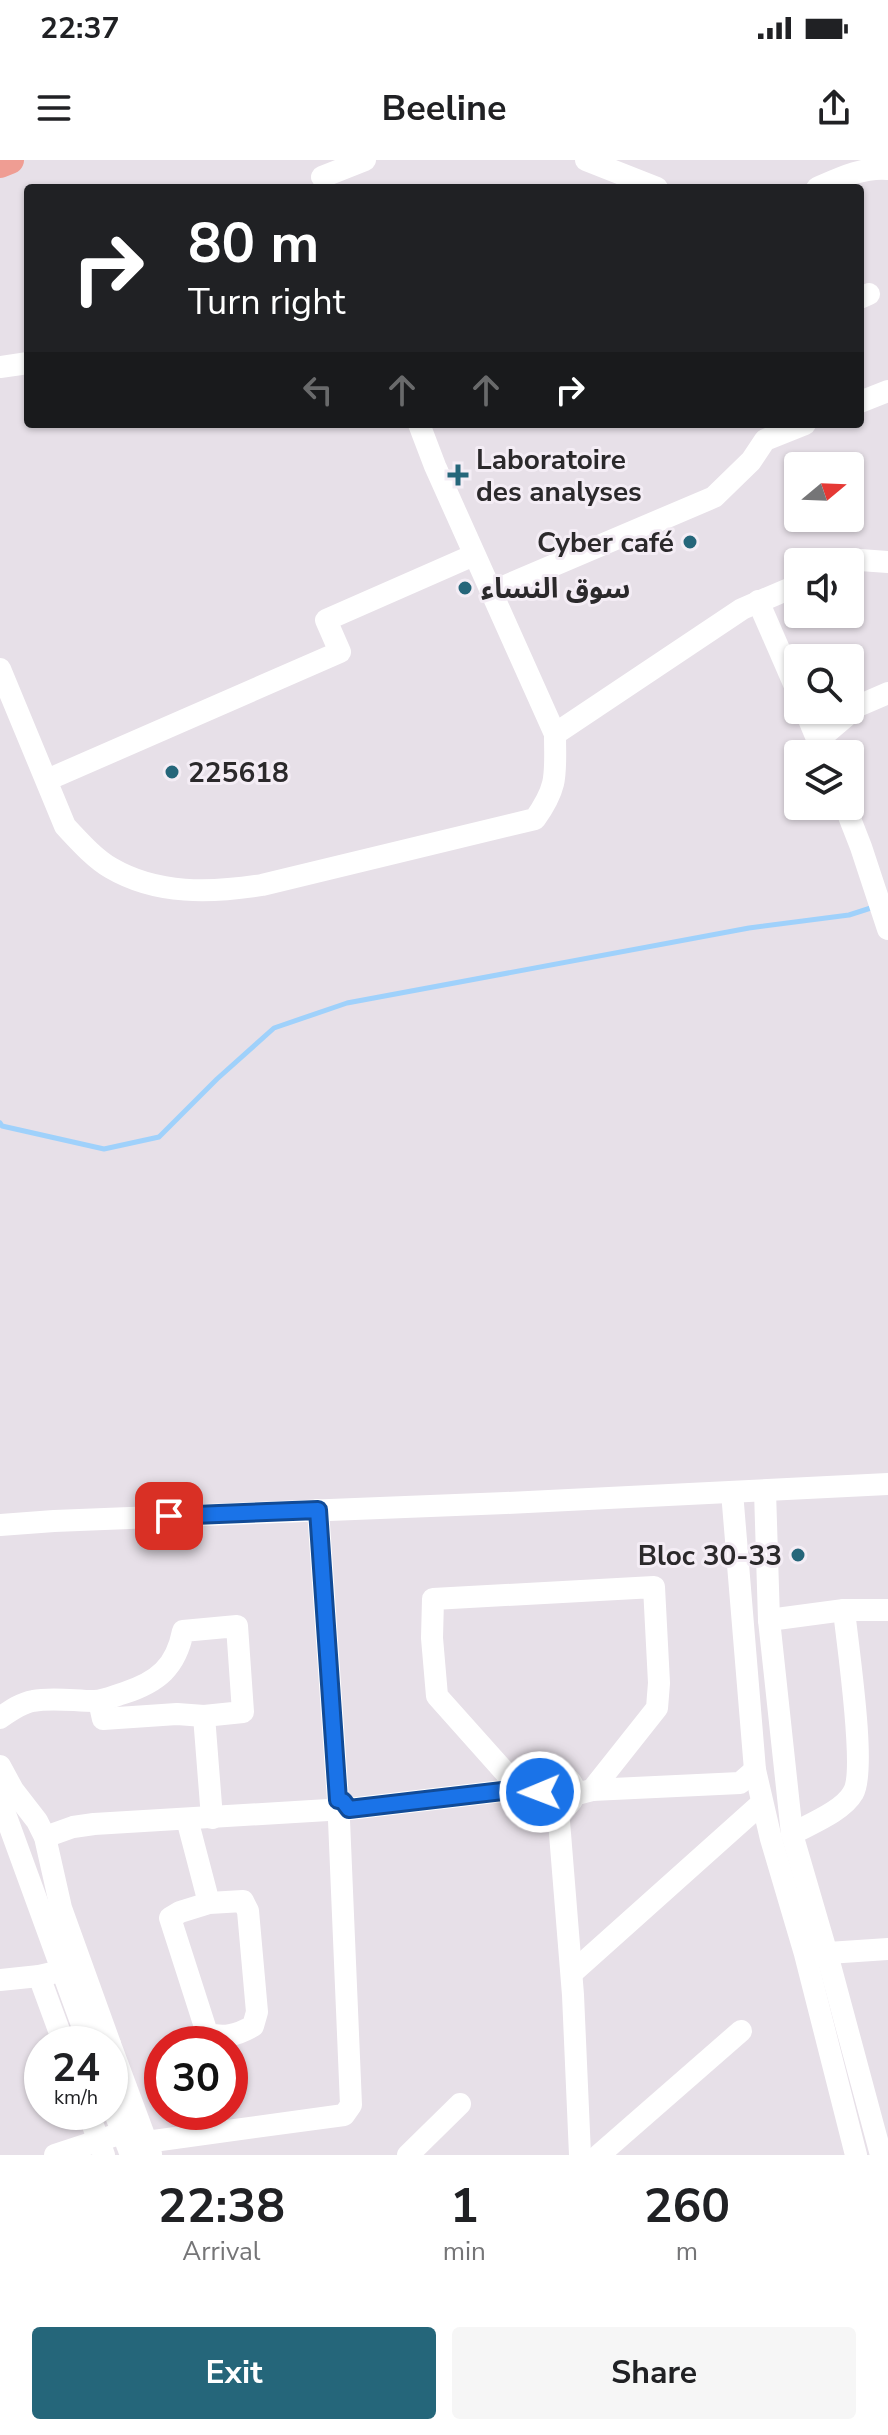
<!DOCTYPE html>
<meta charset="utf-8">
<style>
body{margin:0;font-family:"Nunito Sans","Noto Sans Arabic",sans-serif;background:#f6f6f6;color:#202124;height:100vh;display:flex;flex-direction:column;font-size:30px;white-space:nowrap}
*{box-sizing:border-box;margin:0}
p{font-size:26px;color:#757577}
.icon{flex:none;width:44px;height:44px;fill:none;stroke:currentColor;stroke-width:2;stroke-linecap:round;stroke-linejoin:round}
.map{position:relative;height:1995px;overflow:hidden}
.sheet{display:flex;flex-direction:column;background:#fff;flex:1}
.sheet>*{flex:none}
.top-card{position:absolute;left:24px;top:24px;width:840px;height:244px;border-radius:8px;box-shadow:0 2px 6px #0004;background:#202124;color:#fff;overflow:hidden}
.needle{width:52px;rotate:71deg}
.buttons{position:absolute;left:784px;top:292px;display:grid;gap:16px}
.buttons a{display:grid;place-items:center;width:80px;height:80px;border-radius:8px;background:#fff;box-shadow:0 2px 6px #0004;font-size:40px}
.speed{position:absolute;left:24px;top:1866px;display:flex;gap:16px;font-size:40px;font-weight:700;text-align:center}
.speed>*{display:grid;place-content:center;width:104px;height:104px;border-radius:50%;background:#fff;box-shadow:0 2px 6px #0004;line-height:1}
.speed small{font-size:20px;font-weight:400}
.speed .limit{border:12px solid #d22;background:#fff;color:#111}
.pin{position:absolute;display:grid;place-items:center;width:68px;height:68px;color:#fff;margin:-34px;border-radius:16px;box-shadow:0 4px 12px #0006}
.me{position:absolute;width:88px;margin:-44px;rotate:269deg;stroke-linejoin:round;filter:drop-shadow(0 0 6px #0008)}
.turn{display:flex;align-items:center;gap:28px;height:168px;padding:0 32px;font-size:36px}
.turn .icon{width:104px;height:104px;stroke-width:2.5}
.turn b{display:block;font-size:56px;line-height:68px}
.lanes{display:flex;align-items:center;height:76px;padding:0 32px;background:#0003;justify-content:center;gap:40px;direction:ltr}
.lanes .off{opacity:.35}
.eta{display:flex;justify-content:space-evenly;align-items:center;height:136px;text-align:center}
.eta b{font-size:48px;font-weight:700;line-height:56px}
.cta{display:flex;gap:16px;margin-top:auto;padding:16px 32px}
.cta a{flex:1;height:92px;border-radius:8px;background:#25667a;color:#fff;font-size:32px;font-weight:700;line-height:92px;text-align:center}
.cta a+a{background:#f6f6f6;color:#202124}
.status{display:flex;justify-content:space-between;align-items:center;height:56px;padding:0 40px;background:#fff;direction:ltr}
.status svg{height:22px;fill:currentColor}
header{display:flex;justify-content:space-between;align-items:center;height:104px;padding:0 32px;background:#fff;font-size:36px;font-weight:700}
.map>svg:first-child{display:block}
</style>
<div class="status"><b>22:37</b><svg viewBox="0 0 49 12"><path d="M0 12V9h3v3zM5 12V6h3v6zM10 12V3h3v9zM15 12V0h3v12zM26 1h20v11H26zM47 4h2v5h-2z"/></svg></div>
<header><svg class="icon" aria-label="menu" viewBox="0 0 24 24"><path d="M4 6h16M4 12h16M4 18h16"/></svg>Beeline<svg class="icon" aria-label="share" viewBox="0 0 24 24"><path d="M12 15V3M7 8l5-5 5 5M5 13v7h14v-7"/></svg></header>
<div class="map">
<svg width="888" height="1995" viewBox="0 0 888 1995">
<rect width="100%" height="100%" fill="#e7e0e8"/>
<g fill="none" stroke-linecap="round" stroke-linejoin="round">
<path stroke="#9fd1fb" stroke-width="5" d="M0 963 2 966 104 989 159 977 217 919 274 868 347 843 749 768 849 755 874 747"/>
<g stroke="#fff" stroke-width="22">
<path d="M586 0 657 28"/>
<path d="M322 17 365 0"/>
<path d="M817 28C840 18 862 7 888 9"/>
<path d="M860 138 869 134"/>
<path d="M0 207 28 203"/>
<path d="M860 242 888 231"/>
<path d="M850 404 860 400 888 402"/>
<path d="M491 432 714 337 751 301 765 280 805 264"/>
<path d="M758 441 798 533"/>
<path d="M0 509 65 666C79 681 94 698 111 708 157 735 211 733 262 725L535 659C559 625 555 614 555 574L435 306 419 264"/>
<path d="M805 550 823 593"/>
<path d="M555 574 742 449 798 425"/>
<path d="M818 580 858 546 888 533"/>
<path d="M47 620 340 492 326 460 474 395"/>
<path d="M845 646 861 687 888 769"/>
<path d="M765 1331 769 1460 792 1674 827 1794 881 1995"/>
<path d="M732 1332 755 1610 771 1679 805 1794 856 1995"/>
<path d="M318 1350 338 1640"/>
<path d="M0 1365 54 1361 506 1343 888 1324"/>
<path d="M769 1460 844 1450"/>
<path d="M99 1541 103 1559 177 1554 204 1556"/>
<path d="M0 1558C10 1551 21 1543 33 1541 52 1537 75 1541 94 1541 104 1541 114 1536 124 1533 158 1522 176 1507 183 1471L237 1466 243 1552 204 1556 212 1658"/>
<path d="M0 1606 13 1630 37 1661 45 1677 61 1748 110 1884"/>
<circle cx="557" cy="1632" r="17"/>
<path d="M573 1635 592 1630 740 1623 755 1610"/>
<path d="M0 1640 89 1884"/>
<path d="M349 1649 520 1629 437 1536 432 1478 433 1439 654 1427 659 1523 657 1548 592 1630"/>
<path d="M558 1649 573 1835 580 1995"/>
<path d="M187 1659 209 1743 243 1741 248 1751 257 1852 253 1866C237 1875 223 1879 207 1873L170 1758 180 1752 209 1743"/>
<path d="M792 1674C810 1664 843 1651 853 1633 867 1611 847 1482 844 1450H888"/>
<path d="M45 1677 73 1667 94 1664 328 1650"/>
<path d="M813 1794 888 1789"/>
<path d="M572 1813 762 1643"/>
<path d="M39 1816 64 1884"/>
<path d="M0 1820 39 1816 74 1808"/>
<path d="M110 1884 151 1994"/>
<path d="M110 1940 131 1995"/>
<path d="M88 1952 104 1995"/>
<path d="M146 1982 344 1955 351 1945 339 1660"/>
<path d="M55 1995 122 1973"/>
<path d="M408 1995 460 1944"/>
<path d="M599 1995 741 1871"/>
</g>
<path stroke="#ef9d93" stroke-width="28" d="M0 4 10 0"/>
</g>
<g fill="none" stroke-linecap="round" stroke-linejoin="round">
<defs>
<path id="route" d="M169 1356 318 1350 338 1640 343 1641 349 1649 520 1629 540 1632"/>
</defs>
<use href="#route" stroke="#114b97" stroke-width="20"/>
<use href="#route" stroke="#1a73e8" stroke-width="14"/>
</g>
<g fill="#25667a" stroke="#f4edf5" stroke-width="3">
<path d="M454 303h8v8h8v8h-8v8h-8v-8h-8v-8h8z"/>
<circle cx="690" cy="382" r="8"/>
<circle cx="465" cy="428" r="8"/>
<circle cx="172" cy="612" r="8"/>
<circle cx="798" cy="1395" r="8"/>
</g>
<g text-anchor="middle" stroke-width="6" stroke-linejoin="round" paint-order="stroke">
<g font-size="28" font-weight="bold" fill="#2b292b" stroke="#f4edf5" text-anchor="start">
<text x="476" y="309">Laboratoire<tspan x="476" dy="32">des analyses</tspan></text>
<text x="674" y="392" text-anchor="end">Cyber café</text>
<text x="481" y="438">سوق النساء</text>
<text x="188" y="622">225618</text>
<text x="782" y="1405" text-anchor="end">Bloc 30-33</text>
</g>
</g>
</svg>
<div class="buttons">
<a><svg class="needle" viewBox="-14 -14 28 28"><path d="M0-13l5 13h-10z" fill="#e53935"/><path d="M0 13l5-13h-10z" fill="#757577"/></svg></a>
<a><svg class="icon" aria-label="sound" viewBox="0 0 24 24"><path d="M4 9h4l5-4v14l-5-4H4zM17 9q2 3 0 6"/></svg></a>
<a><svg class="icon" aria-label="search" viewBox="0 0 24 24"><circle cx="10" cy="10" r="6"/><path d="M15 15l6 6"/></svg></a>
<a><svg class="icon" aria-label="layers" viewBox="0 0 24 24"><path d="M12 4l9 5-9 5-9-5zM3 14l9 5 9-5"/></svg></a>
</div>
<div class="speed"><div>24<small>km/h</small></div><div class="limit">30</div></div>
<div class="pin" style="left:169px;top:1356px;background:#d93025"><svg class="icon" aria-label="arrive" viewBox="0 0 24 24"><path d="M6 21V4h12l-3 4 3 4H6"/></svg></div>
<svg class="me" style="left:540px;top:1632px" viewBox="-20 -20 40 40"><circle r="17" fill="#1a73e8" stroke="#fff" stroke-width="3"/><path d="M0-11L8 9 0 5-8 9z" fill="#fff"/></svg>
<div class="top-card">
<div class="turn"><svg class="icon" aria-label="right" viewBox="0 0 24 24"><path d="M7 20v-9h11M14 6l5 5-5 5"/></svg><div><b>80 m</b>Turn right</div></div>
<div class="lanes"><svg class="icon off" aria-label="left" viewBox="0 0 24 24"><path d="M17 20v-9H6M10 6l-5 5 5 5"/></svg><svg class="icon off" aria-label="ahead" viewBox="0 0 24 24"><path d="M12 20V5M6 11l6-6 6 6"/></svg><svg class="icon off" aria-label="ahead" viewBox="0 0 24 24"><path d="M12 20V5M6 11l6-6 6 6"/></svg><svg class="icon" aria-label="right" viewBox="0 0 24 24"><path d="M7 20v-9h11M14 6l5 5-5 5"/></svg></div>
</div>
</div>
<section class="sheet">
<div class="eta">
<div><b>22:38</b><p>Arrival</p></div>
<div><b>1</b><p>min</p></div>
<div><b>260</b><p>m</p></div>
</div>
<div class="cta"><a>Exit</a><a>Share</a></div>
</section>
